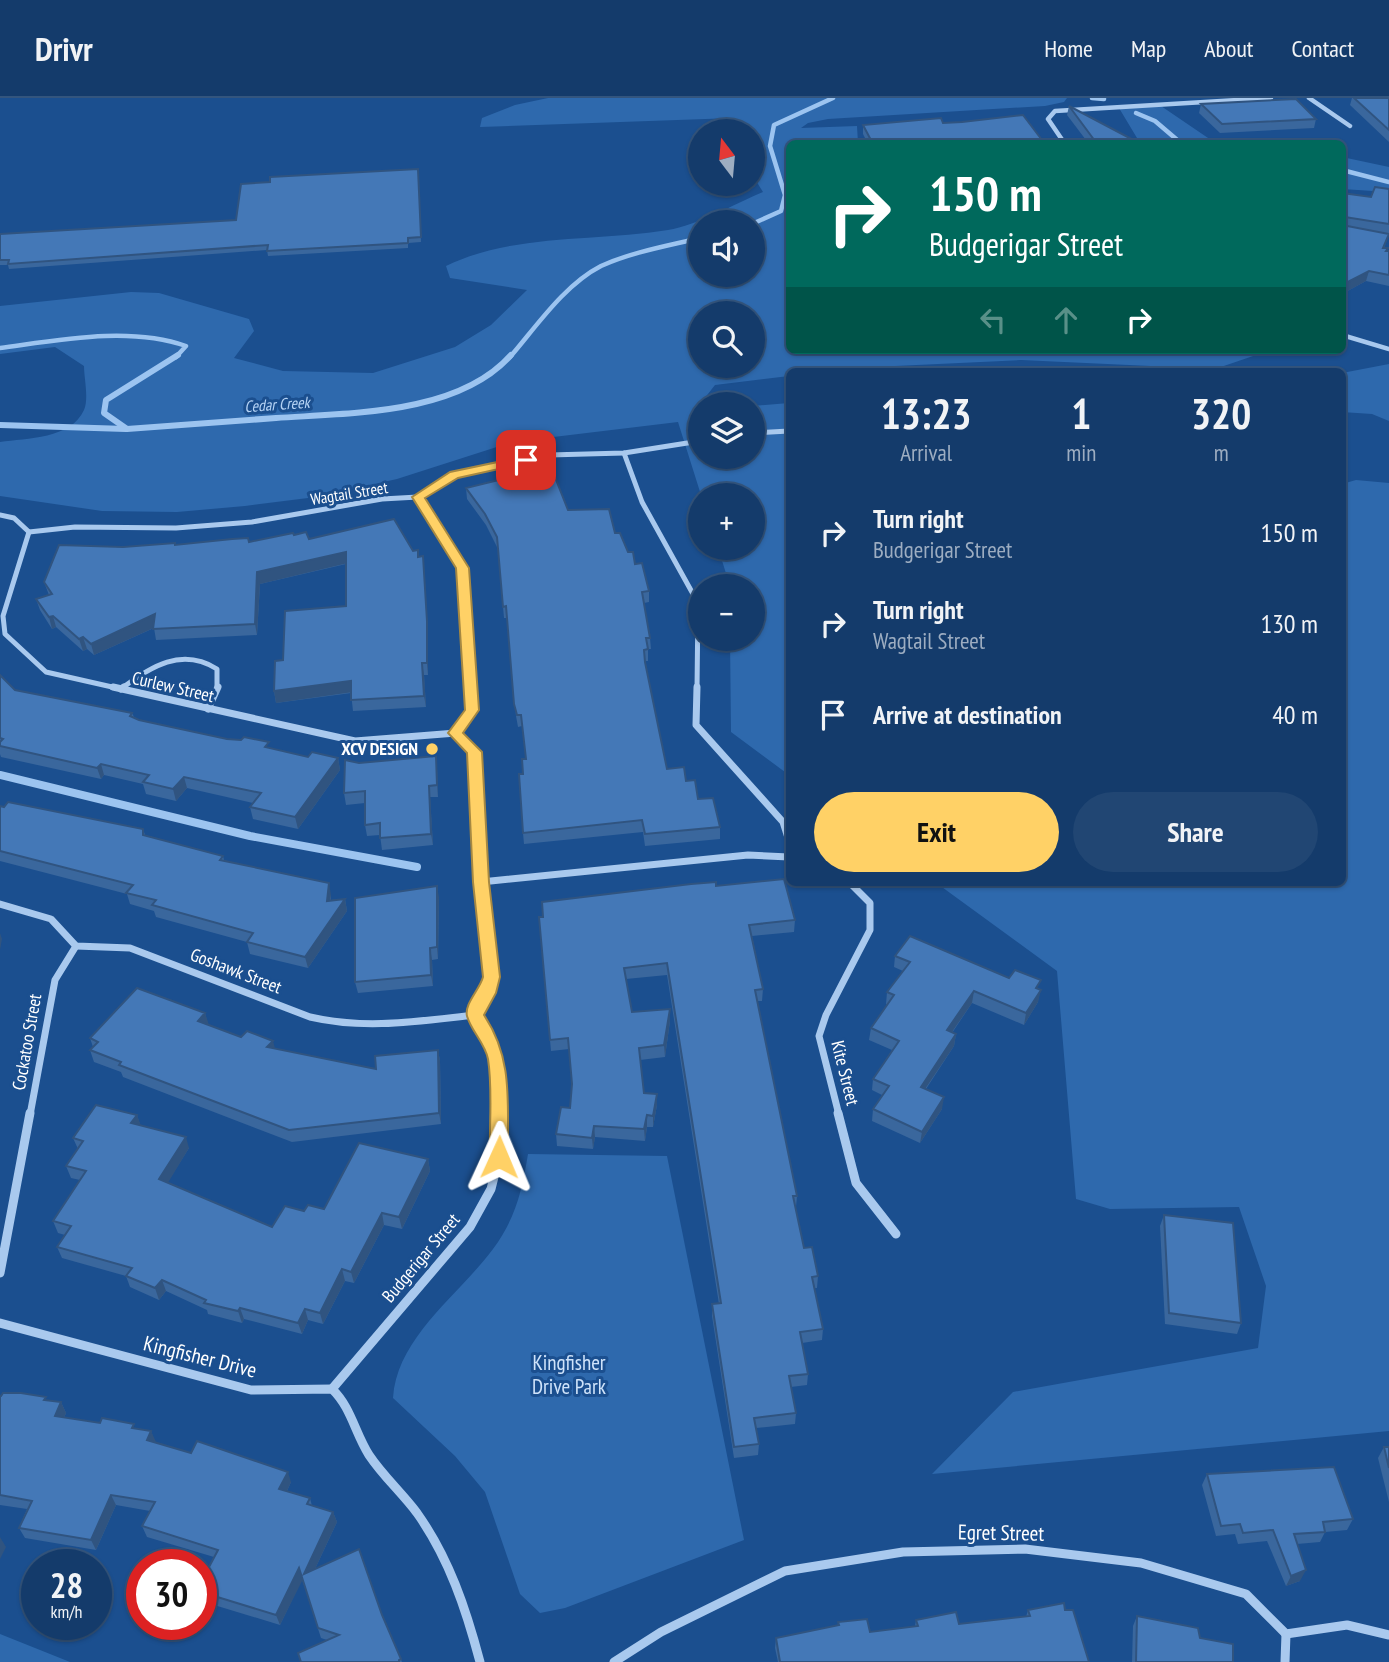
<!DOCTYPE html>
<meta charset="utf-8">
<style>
body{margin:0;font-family:"PT Sans Narrow",sans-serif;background:#214673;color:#f1f3f6;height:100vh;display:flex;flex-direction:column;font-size:26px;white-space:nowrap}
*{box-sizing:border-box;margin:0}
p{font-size:23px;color:#9dadc1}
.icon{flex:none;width:38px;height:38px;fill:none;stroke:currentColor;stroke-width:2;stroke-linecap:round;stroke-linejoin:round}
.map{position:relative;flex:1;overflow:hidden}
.drawer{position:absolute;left:786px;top:270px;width:560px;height:518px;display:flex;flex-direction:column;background:#143b6b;border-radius:10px;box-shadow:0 2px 5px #0004,0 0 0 2px #33557e}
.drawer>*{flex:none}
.hud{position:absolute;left:786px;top:42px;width:560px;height:214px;border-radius:10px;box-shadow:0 2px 5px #0004,0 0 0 2px #33557e;background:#00695c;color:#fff;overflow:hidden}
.needle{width:46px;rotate:344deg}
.controls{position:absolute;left:688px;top:21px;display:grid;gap:14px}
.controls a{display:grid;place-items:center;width:77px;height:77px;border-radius:50%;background:#143b6b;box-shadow:0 2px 5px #0004,0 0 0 2px #33557e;font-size:35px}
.speed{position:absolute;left:21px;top:1451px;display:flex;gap:14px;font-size:35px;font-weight:700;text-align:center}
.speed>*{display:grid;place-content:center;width:91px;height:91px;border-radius:50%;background:#143b6b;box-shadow:0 2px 5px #0004,0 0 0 2px #33557e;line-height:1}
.speed small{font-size:18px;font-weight:400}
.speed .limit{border:10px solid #d22;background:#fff;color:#111}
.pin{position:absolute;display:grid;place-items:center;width:60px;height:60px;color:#fff;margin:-30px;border-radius:14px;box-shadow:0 4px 10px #0006}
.me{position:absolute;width:77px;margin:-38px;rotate:1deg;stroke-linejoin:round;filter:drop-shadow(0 0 5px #0008)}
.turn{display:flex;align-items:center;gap:24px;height:147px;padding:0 28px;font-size:32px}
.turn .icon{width:91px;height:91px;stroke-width:2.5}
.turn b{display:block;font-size:49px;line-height:60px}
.lanes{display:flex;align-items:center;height:66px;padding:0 28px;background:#0003;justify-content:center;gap:35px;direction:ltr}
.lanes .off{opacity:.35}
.eta{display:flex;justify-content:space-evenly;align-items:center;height:119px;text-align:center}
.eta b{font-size:42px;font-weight:800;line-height:49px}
.button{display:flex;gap:14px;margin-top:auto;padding:14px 28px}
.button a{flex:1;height:80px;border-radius:42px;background:#ffd166;color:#111;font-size:28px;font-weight:800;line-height:80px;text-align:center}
.button a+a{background:#214673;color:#f1f3f6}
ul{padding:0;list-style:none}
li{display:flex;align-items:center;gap:21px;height:91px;padding:0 28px}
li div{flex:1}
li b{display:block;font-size:26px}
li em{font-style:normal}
header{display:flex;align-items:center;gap:42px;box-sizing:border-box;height:98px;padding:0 35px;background:#143b6b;border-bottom:2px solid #33557e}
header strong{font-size:33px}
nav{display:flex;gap:38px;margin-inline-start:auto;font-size:24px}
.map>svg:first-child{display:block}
</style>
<header>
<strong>Drivr</strong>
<nav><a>Home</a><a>Map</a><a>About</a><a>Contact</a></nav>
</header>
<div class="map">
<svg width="1389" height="1564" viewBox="0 0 1389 1564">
<rect width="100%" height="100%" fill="#1b4f8f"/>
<g fill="#2e69ad" fill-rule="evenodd">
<path d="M548 0H1067L1064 4 1045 8 828 21 808 25 801 30 857 28 858 45 789 46V252H1255L1259 256 1215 271 1021 262 789 273V278L715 287 704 301 716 306H700V359H752L753 308 789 305V677L731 634 730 541H752V488H730L718 450H752V397H701L678 324 512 344 397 381 316 399 245 408 177 414 102 413 0 398V344C27 340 71 341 84 312 89 301 84 280 84 268L55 249 0 256V208L131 194 159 195 249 221 254 233 234 260 283 273 373 275 455 249 491 227 527 192 450 180 446 168C514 135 595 144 668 132 697 127 735 106 763 94L753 78 752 33H733L744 29 734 20 480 29 482 20 515 7ZM700 124H752V177H700ZM700 215H752V268H700Z"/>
<path d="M1161 8 1211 42 1230 45H1140L1119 10Z"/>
<path d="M1342 59 1389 69V94L1342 91Z"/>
<path d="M1389 266V323L1372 316 1342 314V275Z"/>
<path d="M1356 382 1389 385V1333L932 1376 1013 1294 1258 1250 1266 1188 1239 1109 1110 1111 1076 1101 1057 873 935 784H1342V386Z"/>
<path d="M528 1056 667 1058 744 1442 565 1510 540 1515 520 1496 485 1394 455 1358 393 1300C397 1239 459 1197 493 1151 516 1120 522 1092 528 1056Z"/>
<path d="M0 1536 70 1564H0Z"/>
</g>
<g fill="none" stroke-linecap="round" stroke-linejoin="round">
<g stroke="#9cc4f0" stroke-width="4.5">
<path d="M1092 0 1104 1"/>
<path d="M1136 15 1155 23 1182 46"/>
<path d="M1342 72 1389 84"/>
<path d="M752 126 781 113 785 97 770 48 774 27 833 0"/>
<path d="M0 250C59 242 129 228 186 248L176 259"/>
<path d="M510 259C536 229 564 187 601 168 632 154 667 148 700 140"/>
</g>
<g stroke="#9cc4f0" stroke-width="6">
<path d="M178 257 106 302 104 315 127 331C177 327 226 324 276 320 349 315 458 317 511 257"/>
<path d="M0 327 126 331"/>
</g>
<path stroke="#9cc4f0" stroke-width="8" d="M0 677 250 738 417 769"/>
<g stroke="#a9c9ee" stroke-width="4.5">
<path d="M1309 0 1350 28"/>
<path d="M1065 46 1048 21 1055 13 1271 0"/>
<path d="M1342 237 1389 251"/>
</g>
<g stroke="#a9c9ee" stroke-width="5">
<path d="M752 335 789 333"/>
<path d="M624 355 642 404 698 505 697 591"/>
<path d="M418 399 462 470 471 591"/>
<path d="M0 417 14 420 29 434 75 429 176 430 252 424 382 401 418 399 454 377 549 357 624 355 700 343"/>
<path d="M29 434 3 518 5 536 46 574 121 591"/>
<path d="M121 591C151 568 182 549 217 571V591"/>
</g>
<g stroke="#a9c9ee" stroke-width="7">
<path d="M113 589 355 643 456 635"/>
<path d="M470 589 472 612 456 635 475 654 481 784 492 879 475 917C500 955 497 973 498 1017"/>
<path d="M697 589 696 627 783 724 789 743"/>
<path d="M121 591 124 589"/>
<path d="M208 611 218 589"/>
<path d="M481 784 748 757 789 759"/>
<path d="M0 806 51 821 76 848 130 850 310 919C366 932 419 923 475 917"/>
<path d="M30 1017 55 882 76 848"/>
<path d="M839 1017 819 938 826 917 870 832V805L849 784"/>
</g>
<g stroke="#a9c9ee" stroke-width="9">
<path d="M838 1015 856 1085 896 1136"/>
<path d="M0 1175 30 1015"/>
<path d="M0 1225 251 1292 332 1291C351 1309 355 1335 369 1357 383 1378 402 1395 417 1415 449 1460 466 1511 480 1564"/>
<path d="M332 1291 470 1129 491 1091 499 1059 498 1015"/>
<path d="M614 1564 661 1534 785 1473 903 1454 1025 1451 1141 1465 1246 1496 1286 1536 1347 1527 1389 1537"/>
<path d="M1285 1564 1286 1536"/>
</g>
</g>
<g fill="#3a679d">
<path d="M1352 0H1389V44L1350 7Z"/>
<path d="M1201 6 1316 21 1314 30 1220 35 1199 15Z"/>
<path d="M1069 8 1141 46H1089L1067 17Z"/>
<path d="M943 25 1045 46H868L863 36V27Z"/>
<path d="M418 71 421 144 408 145V150L268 158 267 152 9 171 8 167H0V162L236 122 270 84Z"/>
<path d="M1389 91V136L1384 150H1388L1387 153H1389V188L1366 183 1342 196V95L1371 99Z"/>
<path d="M466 390 568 412 615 435 635 466 649 493V504L644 505 650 540 651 551H648V563H645L667 671 686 683 698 701 720 729V741L645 748 643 734 524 746 523 735V676L526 661 522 628 518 629 516 618 507 520H504L498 451 486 427 467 401Z"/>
<path d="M294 437 309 441 413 453 419 459 424 469 428 534V577H424L426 609 353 613 351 595 276 605 274 593 283 562 346 508V466L260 486 257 537 156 542 154 530 94 557 87 551 83 553 56 529 52 531 40 512 36 501 49 497 44 484 123 449 249 444Z"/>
<path d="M0 577 15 592 132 615 134 619 139 622 308 659 338 660 340 672 298 731 253 721 250 709 253 705 187 690 176 703 146 696 143 686 104 677 101 681 1 659 0 656Z"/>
<path d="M359 665 437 670 438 699H430L433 747 382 752 380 737 367 738 365 727V705L346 707 344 695Z"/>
<path d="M0 708 143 731 145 737 223 758 224 762 331 797V802L345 801 347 813 308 870 250 856 247 844 156 819 154 813 130 806 127 796 0 763Z"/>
<path d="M716 788 795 822 794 834 752 838 763 891 762 903H757L797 1098 796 1109H795L804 1150 818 1178 817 1190H814L823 1231 822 1242 802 1245 808 1276 807 1287 791 1289 796 1315 795 1326 756 1330 759 1346 758 1357 734 1360 712 1218V1206H719L667 877 626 881 632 914 670 923 665 959 640 962 644 995 657 1007 653 1029H647L645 1043 595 1039 593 1051 557 1048 556 1036 570 1010 572 987 569 951 551 953 539 819Z"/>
<path d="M439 799 438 861 432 862 433 888 358 895 355 884Z"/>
<path d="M895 858 1009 880 1039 891 1038 904 1024 927 972 905 952 935 956 936 954 948 926 991 942 1011 920 1045 872 1023 873 1011 882 997 872 992 873 981 892 952 869 942 871 930 887 907 886 906 887 894 903 873 894 869Z"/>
<path d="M205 915 208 927 275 951 376 971 438 952 440 963 441 1026 292 1044 123 979 121 974 94 964 90 952 93 949 90 940Z"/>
<path d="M137 1017 140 1027 189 1050 167 1085 272 1129 304 1113 324 1111 428 1061 430 1073 402 1131 384 1127 354 1185 345 1183 323 1226 308 1222 302 1236 244 1221 242 1225 208 1216 207 1212 166 1193 159 1202 130 1189 126 1178 62 1160 57 1149 65 1137 58 1135 53 1123 80 1082 71 1080 66 1068 78 1051 73 1040Z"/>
<path d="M1164 1117 1241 1225 1237 1236 1165 1226 1160 1128Z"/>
<path d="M0 1298 61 1304 66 1315 64 1320 151 1333 155 1345 291 1384 287 1393 310 1400 312 1408 333 1414 337 1424 315 1471 382 1517 402 1564H301L327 1542 321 1540 302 1481 280 1527 201 1503V1484L214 1459 147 1439 142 1428 150 1413 116 1407 96 1452 25 1440 19 1430 27 1411 0 1407Z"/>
<path d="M1384 1349H1389V1404L1378 1360Z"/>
<path d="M1207 1376 1353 1421 1347 1432 1325 1434 1320 1444 1297 1446 1300 1483 1286 1488 1267 1443 1238 1446 1235 1436 1216 1438 1202 1387Z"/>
<path d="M1028 1512H1065L1089 1564H778L775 1550 776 1540 838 1527V1524L870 1534 915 1528 916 1522 959 1526 1026 1519Z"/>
<path d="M1137 1518 1200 1540 1233 1564H1132L1133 1528Z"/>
</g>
<g fill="#305480">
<path d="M1369 173 1366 183 1342 196V187Z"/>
<path d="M346 454 348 465 260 486 257 537 255 526 257 474Z"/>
<path d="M423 458 428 534V577L427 565Z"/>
<path d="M155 516 158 528 94 557 91 546Z"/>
<path d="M53 518 56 529 52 531 49 519Z"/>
<path d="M83 539 87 551 83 553 79 541Z"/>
<path d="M422 565 424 577 426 609 424 598Z"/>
<path d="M351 583 353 594 276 605 274 593Z"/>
<path d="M436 658 437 670 438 699 437 687Z"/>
<path d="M338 660 340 672 298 731 295 719Z"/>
<path d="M101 666 104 677 101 681 97 670Z"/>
<path d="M184 679 187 690 176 703 173 691Z"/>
<path d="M429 688 430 699 433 747 431 736Z"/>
<path d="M329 785 331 797 329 814 327 803Z"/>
<path d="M437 788 439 799 438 861 437 849Z"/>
<path d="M345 801 347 813 308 870 305 859Z"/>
<path d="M0 835 2 841 0 852Z"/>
<path d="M430 850 432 862 433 888 431 877Z"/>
<path d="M1041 892 1038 904 1024 927 1026 915Z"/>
<path d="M974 893 972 905 945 944 947 932Z"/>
<path d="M670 911V923L665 959 664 947Z"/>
<path d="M205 915 209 927 201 935 198 923Z"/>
<path d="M956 936 954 948 919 1000 921 989Z"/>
<path d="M273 943 276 954 267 949Z"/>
<path d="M438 952 440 963 441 1026 439 1015Z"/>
<path d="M657 996V1007L653 1029V1018Z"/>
<path d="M944 999 942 1011 920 1045 922 1034Z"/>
<path d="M137 1017 141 1028 131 1025Z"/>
<path d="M647 1017V1029L645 1043 644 1031Z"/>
<path d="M594 1028 595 1039 593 1051 592 1040Z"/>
<path d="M186 1039 189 1050 163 1093 159 1081Z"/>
<path d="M428 1061 430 1073 402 1131 399 1119Z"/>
<path d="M382 1115 384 1127 354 1185 351 1174Z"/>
<path d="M342 1171 345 1183 323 1226 320 1215Z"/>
<path d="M162 1182 166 1193 159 1202 155 1190Z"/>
<path d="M240 1210 244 1221 242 1225 238 1213Z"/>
<path d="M305 1211 308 1222 302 1236 298 1225Z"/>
<path d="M61 1304 66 1315 60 1329 55 1318Z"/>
<path d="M151 1333 156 1344 152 1353 147 1342Z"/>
<path d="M288 1374 291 1384 283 1402 279 1391Z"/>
<path d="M111 1397 116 1407 96 1452 91 1442Z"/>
<path d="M333 1414 337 1424 308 1486 304 1476Z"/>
<path d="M0 1439 6 1449 0 1461Z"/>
<path d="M299 1470 303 1481 280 1527 276 1517Z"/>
<path d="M1306 1472 1300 1483 1286 1488 1291 1478Z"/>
</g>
<g fill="#4478b7" stroke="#305480" stroke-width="2">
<path d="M1354 0H1389V32Z"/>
<path d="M1296 1 1316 21 1222 26 1201 6Z"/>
<path d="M1069 8 1141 46H1101L1095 43Z"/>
<path d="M1023 17 1045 46H873L863 27 941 20 943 25 962 24Z"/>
<path d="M418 71 421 139 408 140V145L267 153 268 147 8 166 9 162H0V136L236 122 241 86 270 84V79Z"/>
<path d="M1375 89 1389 91V126L1345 119 1342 120V95L1371 99Z"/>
<path d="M1342 127 1389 136 1383 150H1388L1386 153H1389V177L1369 173 1342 187Z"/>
<path d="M551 369 568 412 609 411 615 435H620L628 454H633L635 466 642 465 649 493 642 494 650 540H646L648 551 644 552 645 564 667 671 684 669 686 683 695 682 698 701 713 700 720 729 645 736 642 722 523 735 519 676H523L522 661H526L521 617H517L514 606 506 508 503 509 497 439 485 416 466 390Z"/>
<path d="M394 421 413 453 418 452V459L423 458 427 523V565H422L424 598 351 602V583L274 593 275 563 283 562 285 513 346 508V454L257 474 255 526 153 531 155 516 91 546 83 539 79 541 53 518 49 519 36 501 52 496 44 484 59 447 123 449 175 445V447L232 441 248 440 249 444 293 435 294 437 306 434 309 441Z"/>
<path d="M0 577 15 592 132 615 130 618 139 622 227 641 241 642 244 639 269 644 265 649 308 659 312 654 338 660 295 719 250 709 261 695 184 679 173 691 143 684 149 677 101 666 97 670 0 648V644L3 641 0 640Z"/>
<path d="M436 658 437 687 429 688 431 736 380 740V725L365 727V693L344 695 345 662 359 665Z"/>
<path d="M8 704 143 731V737L223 758 220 762 329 785 327 803 345 801 305 859 247 844 253 835 152 807 156 802 126 795 133 787 0 753V708L4 709Z"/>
<path d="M784 781 795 822 749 827 763 891 755 892 797 1098H793L804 1150 812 1149 818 1178 812 1179 823 1231 800 1234 808 1276 789 1278 796 1315 754 1320 759 1346 734 1349 712 1206 721 1205 667 865 624 870 632 914 670 911 664 947 639 950 644 995 657 996 653 1018 647 1017 644 1031 594 1028 592 1040 556 1036 561 1009 570 1010 572 986 568 940 550 942 539 819H543L542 804 691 786 716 784V788Z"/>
<path d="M437 788V849L430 850 431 877 355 884V800Z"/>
<path d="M910 838 1009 880 1015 872 1041 882 1036 890 1041 892 1026 915 974 893 947 932 956 936 921 989 944 999 922 1034 873 1011 889 988 873 981 899 943 871 930 894 897 887 894 910 864 895 858Z"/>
<path d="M137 890 205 915 198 923 241 939 247 933 273 943 267 949 376 971 375 958 438 952 439 1015 289 1032 119 967 121 964 90 952 98 944 90 940Z"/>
<path d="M96 1007 137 1017 131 1025 186 1039 159 1081 272 1129 285 1108 304 1113 308 1107 324 1111 359 1045 428 1061 399 1119 382 1115 351 1174 342 1171 320 1215 305 1211 298 1225 240 1210 238 1213 204 1205 206 1202 162 1182 155 1190 126 1178 132 1170 57 1149 71 1128 53 1123 86 1073 66 1068 83 1043 73 1040Z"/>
<path d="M1164 1117 1233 1125 1241 1225 1169 1215Z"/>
<path d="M3 1295H21L46 1299 44 1302 61 1304 55 1318 100 1325 102 1320 134 1326 132 1330 151 1333 147 1342 191 1355 197 1343 288 1374 279 1391 310 1400 307 1406 333 1414 304 1476 359 1451 382 1517 401 1561 399 1562V1564H301L298 1555 339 1537 318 1530 299 1470 276 1517 201 1494V1484L218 1452 142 1428 155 1404 111 1397 91 1442 19 1430 32 1403 0 1397V1298H1Z"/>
<path d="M1384 1349H1389V1370Z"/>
<path d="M1334 1369 1353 1421 1323 1424 1325 1434 1294 1436 1306 1472 1291 1478 1273 1432 1243 1435 1240 1426 1221 1428 1207 1376Z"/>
<path d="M1064 1505 1065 1512H1073L1089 1564H780L776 1540 839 1527 838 1524 867 1521 870 1534 918 1528 916 1522 956 1514 959 1526 1030 1518 1028 1512Z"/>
<path d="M1137 1518 1198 1530 1200 1540 1233 1546V1564H1136Z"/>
</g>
<path fill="#ffd166" stroke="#a68842" stroke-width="2" d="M526 358 530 359V364L458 380 425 400 469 470 479 612 463 635 482 654 489 784 500 879 496 895 484 917C514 962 507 1006 508 1059L499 1066 490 1059C489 1028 493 992 488 961 485 945 471 933 467 918 464 906 480 891 483 879L473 784 467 655 448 635 465 612 456 470 412 399 450 374Z"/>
<circle fill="#ffd166" stroke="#1b4f8f" stroke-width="2.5" cx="432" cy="651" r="7"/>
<g text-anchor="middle" stroke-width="6" stroke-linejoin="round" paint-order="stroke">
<g font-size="16" font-style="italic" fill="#b5d3f5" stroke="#1b4f8f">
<text transform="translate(277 306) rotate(-4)" y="6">Cedar Creek</text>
</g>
<g font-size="16" fill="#fff" stroke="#1b4f8f">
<text transform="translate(349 395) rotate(-9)" y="6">Wagtail Street</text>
</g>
<g font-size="18" fill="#fff" stroke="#1b4f8f">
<text transform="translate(173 589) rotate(13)" y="6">Curlew Street</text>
<text transform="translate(236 873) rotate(21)" y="6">Goshawk Street</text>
<text transform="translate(27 944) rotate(-80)" y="6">Cockatoo Street</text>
<text transform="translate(845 975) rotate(76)" y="6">Kite Street</text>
<text transform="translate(421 1160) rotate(-50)" y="6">Budgerigar Street</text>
</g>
<g font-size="18" font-weight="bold" fill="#fff" stroke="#1b4f8f" text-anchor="end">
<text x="418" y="657">XCV DESIGN</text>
</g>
<g font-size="21" fill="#fff" stroke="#1b4f8f">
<text transform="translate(200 1259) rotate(14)" y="7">Kingfisher Drive</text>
<text transform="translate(1001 1435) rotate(1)" y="7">Egret Street</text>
</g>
<g font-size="21" fill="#cfe3fa" stroke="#1b4f8f">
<text x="569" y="1272">Kingfisher<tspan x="569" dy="24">Drive Park</tspan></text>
</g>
</g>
</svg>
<div class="controls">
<a><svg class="needle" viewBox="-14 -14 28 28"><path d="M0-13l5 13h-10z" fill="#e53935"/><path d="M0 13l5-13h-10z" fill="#9dadc1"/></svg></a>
<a><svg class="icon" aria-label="sound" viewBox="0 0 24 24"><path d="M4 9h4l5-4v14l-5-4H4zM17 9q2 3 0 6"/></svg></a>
<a><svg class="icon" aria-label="search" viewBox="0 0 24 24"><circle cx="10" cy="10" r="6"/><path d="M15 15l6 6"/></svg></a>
<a><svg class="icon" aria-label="layers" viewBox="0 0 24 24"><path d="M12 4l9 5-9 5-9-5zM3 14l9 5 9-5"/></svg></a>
<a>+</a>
<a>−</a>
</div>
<div class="speed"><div>28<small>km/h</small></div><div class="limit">30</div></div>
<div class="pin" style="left:526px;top:362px;background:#d93025"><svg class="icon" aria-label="arrive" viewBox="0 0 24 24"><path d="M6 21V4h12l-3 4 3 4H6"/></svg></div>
<svg class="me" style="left:499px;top:1059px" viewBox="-20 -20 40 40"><path d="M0-17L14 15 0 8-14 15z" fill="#ffd166" stroke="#fff" stroke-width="4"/></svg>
<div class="hud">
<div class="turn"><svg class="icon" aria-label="right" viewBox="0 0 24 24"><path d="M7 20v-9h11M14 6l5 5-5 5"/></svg><div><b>150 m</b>Budgerigar Street</div></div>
<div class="lanes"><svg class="icon off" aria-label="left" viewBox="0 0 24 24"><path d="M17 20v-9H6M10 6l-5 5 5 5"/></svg><svg class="icon off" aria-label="ahead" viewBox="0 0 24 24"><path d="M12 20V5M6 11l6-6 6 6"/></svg><svg class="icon" aria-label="right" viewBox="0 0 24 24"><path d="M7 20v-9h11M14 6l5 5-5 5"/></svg></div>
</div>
<section class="drawer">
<div class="eta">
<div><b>13:23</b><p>Arrival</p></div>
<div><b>1</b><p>min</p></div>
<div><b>320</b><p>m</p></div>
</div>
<ul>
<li><svg class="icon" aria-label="right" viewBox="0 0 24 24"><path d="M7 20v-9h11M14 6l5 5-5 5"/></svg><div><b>Turn right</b><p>Budgerigar Street</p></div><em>150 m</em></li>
<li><svg class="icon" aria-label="right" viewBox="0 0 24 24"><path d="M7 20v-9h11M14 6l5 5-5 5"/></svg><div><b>Turn right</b><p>Wagtail Street</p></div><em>130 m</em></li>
<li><svg class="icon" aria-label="arrive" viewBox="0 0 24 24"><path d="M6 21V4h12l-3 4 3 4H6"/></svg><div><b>Arrive at destination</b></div><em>40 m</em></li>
</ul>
<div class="button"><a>Exit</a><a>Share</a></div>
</section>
</div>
